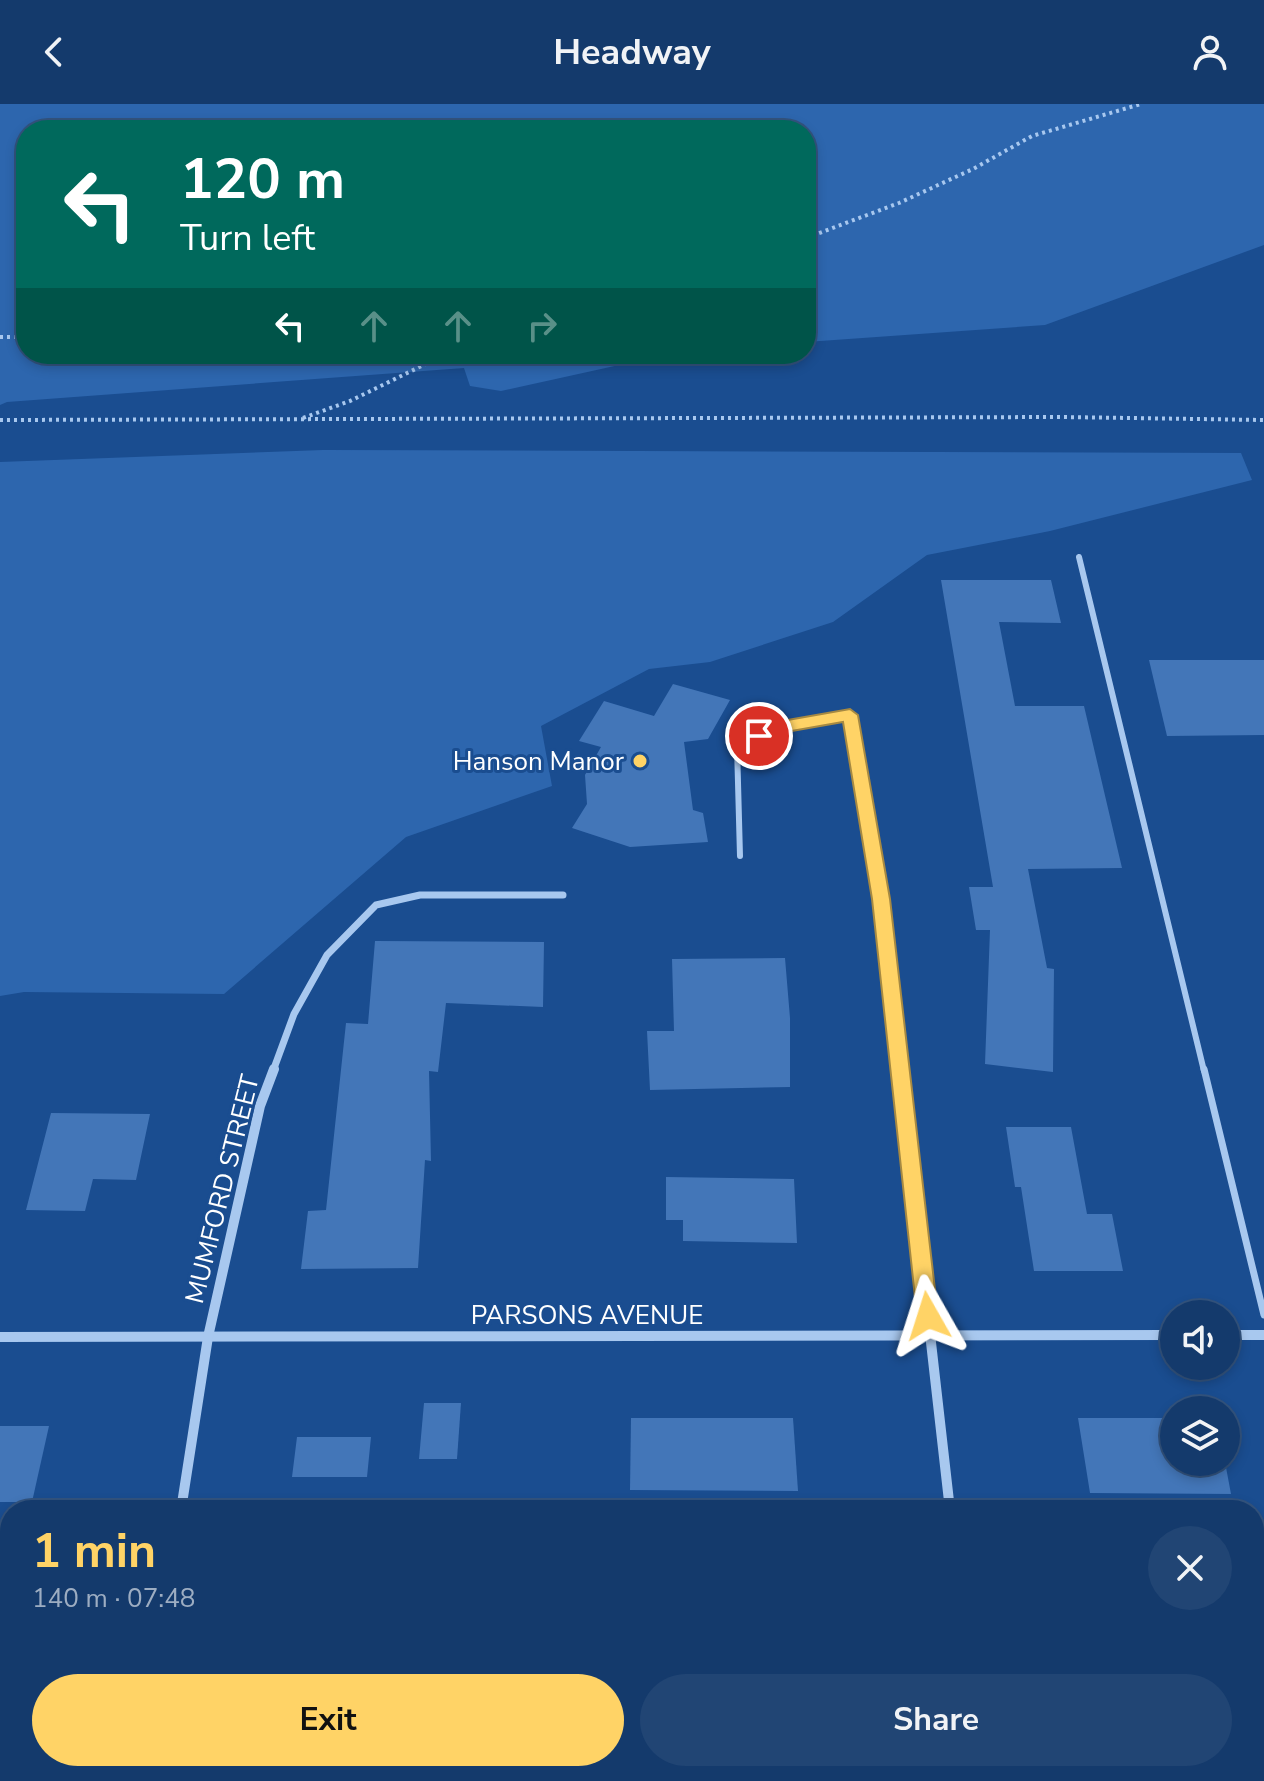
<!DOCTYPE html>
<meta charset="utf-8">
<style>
body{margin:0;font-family:"Nunito Sans",sans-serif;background:#214574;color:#f1f3f6;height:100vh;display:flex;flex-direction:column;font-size:30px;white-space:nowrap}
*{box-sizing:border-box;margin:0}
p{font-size:26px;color:#9dadc2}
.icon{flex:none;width:44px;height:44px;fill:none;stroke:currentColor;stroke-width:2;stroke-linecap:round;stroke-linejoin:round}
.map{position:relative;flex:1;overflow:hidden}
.side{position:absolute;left:0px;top:1396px;width:1264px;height:282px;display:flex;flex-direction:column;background:#143a6c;border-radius:32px 32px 0 0;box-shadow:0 4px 12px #0003,0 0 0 2px #33547f}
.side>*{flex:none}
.top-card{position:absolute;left:16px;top:16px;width:800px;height:244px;border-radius:32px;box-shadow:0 4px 12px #0003,0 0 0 2px #33547f;background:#00695c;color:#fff;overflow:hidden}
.fabs{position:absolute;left:1160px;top:1196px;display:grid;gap:16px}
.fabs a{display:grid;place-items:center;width:80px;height:80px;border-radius:50%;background:#143a6c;box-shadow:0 4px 12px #0003,0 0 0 2px #33547f;font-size:40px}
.pin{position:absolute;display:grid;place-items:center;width:68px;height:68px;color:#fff;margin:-34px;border:4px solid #fff;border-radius:50%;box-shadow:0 2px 8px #0007}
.me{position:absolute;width:88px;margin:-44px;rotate:354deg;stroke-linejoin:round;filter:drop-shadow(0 0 6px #0008)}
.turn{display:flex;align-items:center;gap:28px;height:168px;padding:0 32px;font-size:36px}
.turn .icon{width:104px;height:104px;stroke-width:2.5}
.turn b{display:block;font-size:56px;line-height:68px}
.lanes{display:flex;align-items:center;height:76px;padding:0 32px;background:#0003;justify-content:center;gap:40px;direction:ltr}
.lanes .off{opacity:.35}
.round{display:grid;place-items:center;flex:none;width:84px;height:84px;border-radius:42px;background:#214574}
.summary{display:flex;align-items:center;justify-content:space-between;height:136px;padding:0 32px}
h1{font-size:48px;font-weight:700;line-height:60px;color:#ffd366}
.primary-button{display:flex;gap:16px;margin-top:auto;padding:16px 32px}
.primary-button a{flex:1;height:92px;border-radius:48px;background:#ffd366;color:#111;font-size:32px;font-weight:700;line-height:92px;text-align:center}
.primary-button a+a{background:#214574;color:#f1f3f6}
header{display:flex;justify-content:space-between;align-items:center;height:104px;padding:0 32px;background:#143a6c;font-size:36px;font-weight:700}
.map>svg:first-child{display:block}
</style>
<header><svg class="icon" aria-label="back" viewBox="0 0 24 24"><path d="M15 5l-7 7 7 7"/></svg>Headway<svg class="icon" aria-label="person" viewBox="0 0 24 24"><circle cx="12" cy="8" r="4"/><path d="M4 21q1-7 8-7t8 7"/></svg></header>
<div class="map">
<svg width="1264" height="1677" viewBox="0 0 1264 1677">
<rect width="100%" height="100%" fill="#1a4d90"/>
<g fill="#2d66ae">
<path d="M0 0H1264V141L1045 221 806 238V26H26V250H669L501 287 470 282 464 264 7 298 0 301Z"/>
<path d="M323 346 1241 349 1252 376 1050 427 927 451 833 518 710 558 649 565 541 622 552 682 406 733 224 890 24 888 0 892V358Z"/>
</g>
<g fill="#4376b8">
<path d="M941 476H1051L1061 519 999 518 1015 602H1084L1122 764 1028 765 1047 864 1054 865 1053 968 985 960 990 826H976L969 783H993Z"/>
<path d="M1149 556H1264V631L1167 632Z"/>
<path d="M673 580 730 596 708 635 684 638 693 706 703 709 708 738 630 743 572 724 587 700 585 671 601 643 579 637 604 597 654 612Z"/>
<path d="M375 837 544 838 543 903 446 899 438 968 429 967 431 1057 425 1056 418 1164 301 1165 308 1107 326 1106 346 919 368 920Z"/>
<path d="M785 854 790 914V983L650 986 647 927H674L672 855Z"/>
<path d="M51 1009 150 1010 136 1076 93 1075 85 1107 26 1106Z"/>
<path d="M1006 1023H1071L1087 1110H1112L1123 1167H1034L1021 1083H1015Z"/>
<path d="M666 1073 794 1075 797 1139 683 1137V1116H666Z"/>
<path d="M424 1299H461L457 1355H419Z"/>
<path d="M631 1314H793L798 1387 630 1386Z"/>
<path d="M1078 1314H1174V1358H1225L1231 1390 1090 1389Z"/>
<path d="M0 1322H49L32 1398H0Z"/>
<path d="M297 1333H371L367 1373H292Z"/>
</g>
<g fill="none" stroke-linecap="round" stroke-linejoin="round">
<g stroke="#a8c8ef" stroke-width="4" stroke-dasharray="3 4" stroke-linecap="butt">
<path d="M806 134 899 99 973 65 1032 32 1141 0"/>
<path d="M0 233H26"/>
<path d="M303 314 350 297 446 250"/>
<path d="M0 316 1061 313 1264 316"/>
</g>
<g stroke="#a8c8ef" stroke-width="6">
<path d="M1079 453 1204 967"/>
<path d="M740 752 737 642 782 623 850 611"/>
</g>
<path stroke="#a8c8ef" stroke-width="7" d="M1204 965 1264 1211"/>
<g stroke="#a8c8ef" stroke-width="7">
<path d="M850 611 881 795 900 967"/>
<path d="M273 967 294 910 327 851 376 801 420 791H563"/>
</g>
<g stroke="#a8c8ef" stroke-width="10">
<path d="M900 965 950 1406"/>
<path d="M1226 1231H1264"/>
<path d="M0 1233 1174 1231"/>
<path d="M181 1406 208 1233 260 1002 274 965"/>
<path d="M979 1668 980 1677"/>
<path d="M137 1677 139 1668"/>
</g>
</g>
<path fill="#ffd366" stroke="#a68942" stroke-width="2" d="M850 605 858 611 890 795 938 1212 935 1218 928 1221 920 1218 917 1212 872 795 843 618 786 628 759 638 751 632 754 628 782 617Z"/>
<circle fill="#ffd366" stroke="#1a4d90" stroke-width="3" cx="640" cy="657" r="8"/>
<g text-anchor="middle" stroke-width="6" stroke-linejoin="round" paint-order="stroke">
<g font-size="26" fill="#fff" stroke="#1a4d90" text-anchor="end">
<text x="624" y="666">Hanson Manor</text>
</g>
<g font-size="26" fill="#fff" stroke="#1a4d90">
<text transform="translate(222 1085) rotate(-76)" y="9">MUMFORD STREET</text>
<text x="587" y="1220">PARSONS AVENUE</text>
</g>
</g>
</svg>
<div class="fabs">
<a><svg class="icon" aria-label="sound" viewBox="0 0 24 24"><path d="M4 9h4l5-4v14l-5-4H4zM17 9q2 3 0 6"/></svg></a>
<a><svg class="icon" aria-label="layers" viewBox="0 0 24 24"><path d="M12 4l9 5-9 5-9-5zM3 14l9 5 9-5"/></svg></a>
</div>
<div class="pin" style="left:759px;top:632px;background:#d93025"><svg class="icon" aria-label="arrive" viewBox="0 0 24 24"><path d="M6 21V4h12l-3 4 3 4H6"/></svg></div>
<svg class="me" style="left:928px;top:1212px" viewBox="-20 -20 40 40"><path d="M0-17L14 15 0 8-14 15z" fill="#ffd366" stroke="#fff" stroke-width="4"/></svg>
<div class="top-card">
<div class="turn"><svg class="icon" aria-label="left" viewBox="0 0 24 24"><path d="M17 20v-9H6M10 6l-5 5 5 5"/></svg><div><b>120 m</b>Turn left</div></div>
<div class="lanes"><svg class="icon" aria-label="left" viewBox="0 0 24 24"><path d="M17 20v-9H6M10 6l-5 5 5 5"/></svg><svg class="icon off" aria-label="ahead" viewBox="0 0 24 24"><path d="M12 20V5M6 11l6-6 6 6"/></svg><svg class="icon off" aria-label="ahead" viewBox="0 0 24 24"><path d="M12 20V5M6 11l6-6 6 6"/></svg><svg class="icon off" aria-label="right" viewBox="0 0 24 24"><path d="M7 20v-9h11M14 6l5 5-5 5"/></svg></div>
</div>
<section class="side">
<div class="summary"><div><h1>1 min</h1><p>140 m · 07:48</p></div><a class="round"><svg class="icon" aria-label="close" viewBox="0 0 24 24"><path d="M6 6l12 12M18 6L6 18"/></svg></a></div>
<div class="primary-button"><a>Exit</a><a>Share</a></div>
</section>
</div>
